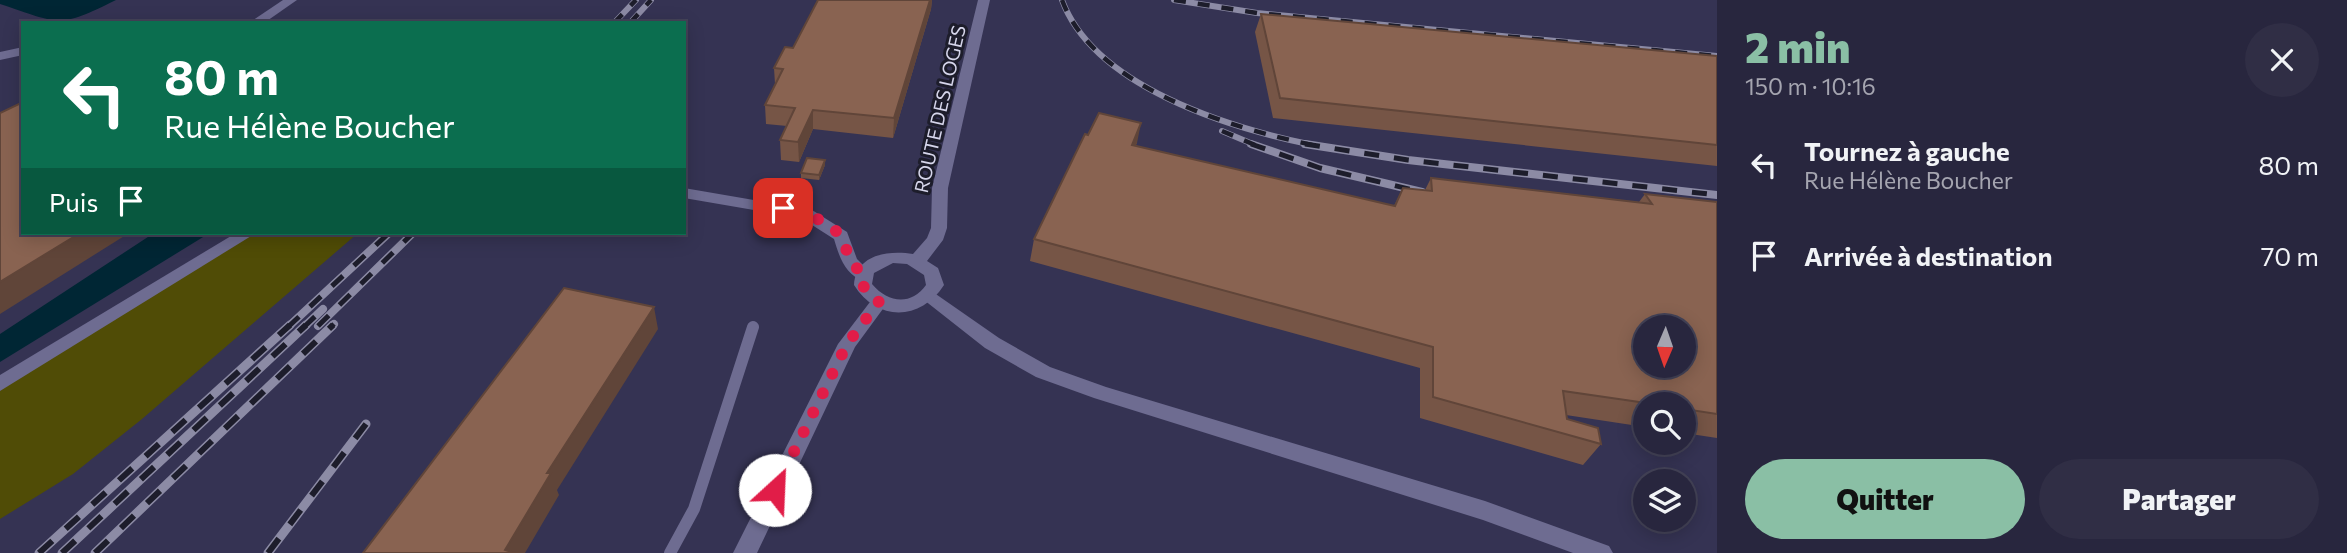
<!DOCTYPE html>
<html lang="fr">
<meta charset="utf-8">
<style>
body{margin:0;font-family:Commissioner,sans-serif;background:#302e45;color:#f1f3f6;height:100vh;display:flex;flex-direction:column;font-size:26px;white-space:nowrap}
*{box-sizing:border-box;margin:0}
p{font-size:23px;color:#a5a5b0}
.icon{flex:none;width:38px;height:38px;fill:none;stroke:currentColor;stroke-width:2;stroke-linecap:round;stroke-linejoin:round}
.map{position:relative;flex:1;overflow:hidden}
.drawer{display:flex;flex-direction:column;background:#28263e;width:630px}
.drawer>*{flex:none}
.top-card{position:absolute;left:21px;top:21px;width:665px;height:214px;border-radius:0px;box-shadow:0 4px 18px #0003,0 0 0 2px #444358;background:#0b6e4f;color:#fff;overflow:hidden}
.needle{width:46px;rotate:182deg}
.controls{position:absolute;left:1633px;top:315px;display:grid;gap:14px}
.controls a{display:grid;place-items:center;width:63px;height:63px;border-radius:50%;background:#28263e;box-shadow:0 4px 18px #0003,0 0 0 2px #444358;font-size:35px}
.pin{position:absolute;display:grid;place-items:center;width:60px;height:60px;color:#fff;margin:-30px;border-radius:14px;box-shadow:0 4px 10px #0006}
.me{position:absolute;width:77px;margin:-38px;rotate:25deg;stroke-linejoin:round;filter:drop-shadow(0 0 5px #0008)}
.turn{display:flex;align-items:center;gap:24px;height:147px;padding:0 28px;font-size:32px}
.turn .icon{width:91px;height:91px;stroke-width:2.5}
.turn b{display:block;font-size:49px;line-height:60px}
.then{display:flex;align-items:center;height:66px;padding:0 28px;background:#0003;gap:14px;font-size:26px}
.round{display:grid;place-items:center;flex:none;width:74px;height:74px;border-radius:37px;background:#302e45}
.overview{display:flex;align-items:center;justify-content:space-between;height:119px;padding:0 28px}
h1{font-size:42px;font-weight:800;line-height:52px;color:#8abfa5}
.cta{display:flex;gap:14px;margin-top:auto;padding:14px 28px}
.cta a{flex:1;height:80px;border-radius:42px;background:#8abfa5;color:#111;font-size:28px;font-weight:800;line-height:80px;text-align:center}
.cta a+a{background:#302e45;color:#f1f3f6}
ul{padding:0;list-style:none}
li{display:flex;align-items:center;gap:21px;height:91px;padding:0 28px}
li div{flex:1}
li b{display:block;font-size:26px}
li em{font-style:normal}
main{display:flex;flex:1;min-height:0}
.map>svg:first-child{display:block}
</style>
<main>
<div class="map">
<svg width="1717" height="553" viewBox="0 0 1717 553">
<rect width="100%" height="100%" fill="#353353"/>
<path fill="#504c06" d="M246 233H358L142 419 73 474 0 519V383Z"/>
<g fill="#002634">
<path d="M0 0H116C58 29 60 24 0 4Z"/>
<path d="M154 233 208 234 0 362V334Z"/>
</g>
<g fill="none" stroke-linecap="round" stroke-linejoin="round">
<path stroke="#6e6c91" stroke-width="12" d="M670 553 694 509 753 327"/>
<g fill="#6e6c91" fill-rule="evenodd">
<path d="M283 0H297L264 23H249Z"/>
<path d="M23 47V55L0 60V52Z"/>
<path d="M684 188 812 210 847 232 857 259 873 275 864 281C845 275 839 256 834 239L801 218 684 198Z"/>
<path d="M236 233H256L0 391V375Z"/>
<path d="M930 290 999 338 1050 367 1106 387 1485 501 1609 546 1613 553H1573L1483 520 1094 398 1036 377 985 348 924 300 921 296 924 292Z"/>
<path d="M879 296 888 302 855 347 757 553H733L838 344 873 298Z"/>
</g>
<path fill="#6e6c91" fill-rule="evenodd" d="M978 0H990L948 188 947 228 943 240 927 261 938 268 944 285C921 321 877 322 854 285 856 254 889 250 913 254L927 238 931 228 932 188ZM893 263 907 264 924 275 926 285C911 306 888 303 872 284L874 273Z"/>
<defs>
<g id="rail-far2">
<path d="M1062 0C1094 87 1230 128 1313 145"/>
<path d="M1174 0 1257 13 1717 56"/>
<path d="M614 23 636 0"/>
<path d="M630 23 651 0"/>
<path d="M1222 131 1255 145"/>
</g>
<g id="rail-far1">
<path d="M1251 144 1320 168 1422 192"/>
<path d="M1305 144 1408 160 1717 195"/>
<path d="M318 326 413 233"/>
<path d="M288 327 389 233"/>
<path d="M304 327 323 309"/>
<path d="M331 327 334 324"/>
</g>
<g id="rail">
<path d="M39 553 290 325"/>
<path d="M62 553 306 325"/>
<path d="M95 553 333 325"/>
<path d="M268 553 366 424"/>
</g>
</defs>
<use href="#rail-far2" stroke="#8c8ba5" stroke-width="6"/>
<use href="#rail-far1" stroke="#8c8ba5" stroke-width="8"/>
<use href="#rail" stroke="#8c8ba5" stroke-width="9"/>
<use href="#rail-far2" stroke="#1d1d2b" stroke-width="4.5" stroke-dasharray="12" stroke-linecap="butt"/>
<use href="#rail-far1" stroke="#1d1d2b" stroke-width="5" stroke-dasharray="15" stroke-linecap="butt"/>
<use href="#rail" stroke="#1d1d2b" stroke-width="6" stroke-dasharray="18" stroke-linecap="butt"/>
</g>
<g fill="#765546">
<path d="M818 0H932L931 9 893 138 813 129 799 162 781 160 780 140 787 126 766 124 765 105 775 84 774 68 793 48Z"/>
<path d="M1261 14 1717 56V166L1273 118 1255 32Z"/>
<path d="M1088 135 1137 143 1135 146 1394 206 1403 188 1425 190 1431 178 1639 202 1645 194 1717 202V438L1684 433V404H1645V427L1566 415 1567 419 1601 444 1583 465 1420 418V368L1030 261 1034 239Z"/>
<path d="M825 160V165L819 180 801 178V173Z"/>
</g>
<g fill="#604539">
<path d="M930 0H932L931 9 893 138 894 118Z"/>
<path d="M813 110V129L799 162 798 142Z"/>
<path d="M1141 123 1137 143 1128 165 1132 145Z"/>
<path d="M825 160V165L819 180V175Z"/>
<path d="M80 233H129L0 314V282Z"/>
<path d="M654 307 658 329 557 490 559 495 525 553H506L505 550 547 473Z"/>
</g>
<g fill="#896351" stroke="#604539" stroke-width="2" fill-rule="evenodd">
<path d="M818 0H930L894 118 813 110 798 142 780 140 795 108 765 105 783 69 774 68 785 47 793 48Z"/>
<path d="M1261 14 1717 56V145L1280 98Z"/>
<path d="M23 102V233H80L0 282V113Z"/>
<path d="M1099 113 1141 123 1132 145 1395 206 1403 188 1432 191 1431 178 1652 204 1645 194 1717 202V414L1684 409V404H1653L1563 391 1567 419 1598 428 1601 444 1433 397V347L1034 239 1085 134 1088 135ZM1645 327H1684V366H1645Z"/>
<path d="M807 158 825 160 819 175 801 173Z"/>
<path d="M564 288 654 307 547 473H551L505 550 515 553H363Z"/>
</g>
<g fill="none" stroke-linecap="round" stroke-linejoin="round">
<path stroke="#e11d48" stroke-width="12" stroke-dasharray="0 21.6" d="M775 490 847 344 879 302C868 296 860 288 864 275 846 259 851 257 841 238 832 220 801 213 783 208"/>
</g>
<g text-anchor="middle" stroke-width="6" stroke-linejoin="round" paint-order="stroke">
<g font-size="19" fill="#d6d6eb" stroke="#1d1d2b">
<text transform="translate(940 109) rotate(-77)" y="7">ROUTE DES LOGES</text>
</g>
</g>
</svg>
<div class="controls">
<a><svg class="needle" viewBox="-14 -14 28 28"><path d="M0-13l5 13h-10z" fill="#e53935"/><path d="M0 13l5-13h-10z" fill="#a5a5b0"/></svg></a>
<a><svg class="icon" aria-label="search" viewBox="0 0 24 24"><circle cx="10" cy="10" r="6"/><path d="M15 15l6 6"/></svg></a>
<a><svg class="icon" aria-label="layers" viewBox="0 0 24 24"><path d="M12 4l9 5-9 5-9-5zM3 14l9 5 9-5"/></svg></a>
</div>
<div class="pin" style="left:783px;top:208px;background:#d93025"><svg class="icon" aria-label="arrive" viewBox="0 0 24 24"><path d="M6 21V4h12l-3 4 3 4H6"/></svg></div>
<svg class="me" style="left:775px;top:490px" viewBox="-20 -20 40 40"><circle r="19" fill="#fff"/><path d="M0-13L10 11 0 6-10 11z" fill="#e11d48"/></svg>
<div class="top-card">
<div class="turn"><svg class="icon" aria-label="left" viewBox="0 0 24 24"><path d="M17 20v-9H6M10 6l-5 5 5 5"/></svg><div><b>80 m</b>Rue Hélène Boucher</div></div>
<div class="then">Puis<svg class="icon" aria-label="arrive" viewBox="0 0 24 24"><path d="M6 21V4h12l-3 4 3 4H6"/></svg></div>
</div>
</div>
<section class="drawer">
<div class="overview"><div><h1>2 min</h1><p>150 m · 10:16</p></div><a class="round"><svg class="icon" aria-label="close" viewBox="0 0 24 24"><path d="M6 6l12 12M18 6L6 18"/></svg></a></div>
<ul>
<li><svg class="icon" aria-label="left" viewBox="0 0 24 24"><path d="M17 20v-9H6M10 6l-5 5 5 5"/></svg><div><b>Tournez à gauche</b><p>Rue Hélène Boucher</p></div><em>80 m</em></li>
<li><svg class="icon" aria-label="arrive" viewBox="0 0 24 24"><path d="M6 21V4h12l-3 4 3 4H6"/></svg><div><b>Arrivée à destination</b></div><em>70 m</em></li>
</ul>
<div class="cta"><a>Quitter</a><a>Partager</a></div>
</section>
</main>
